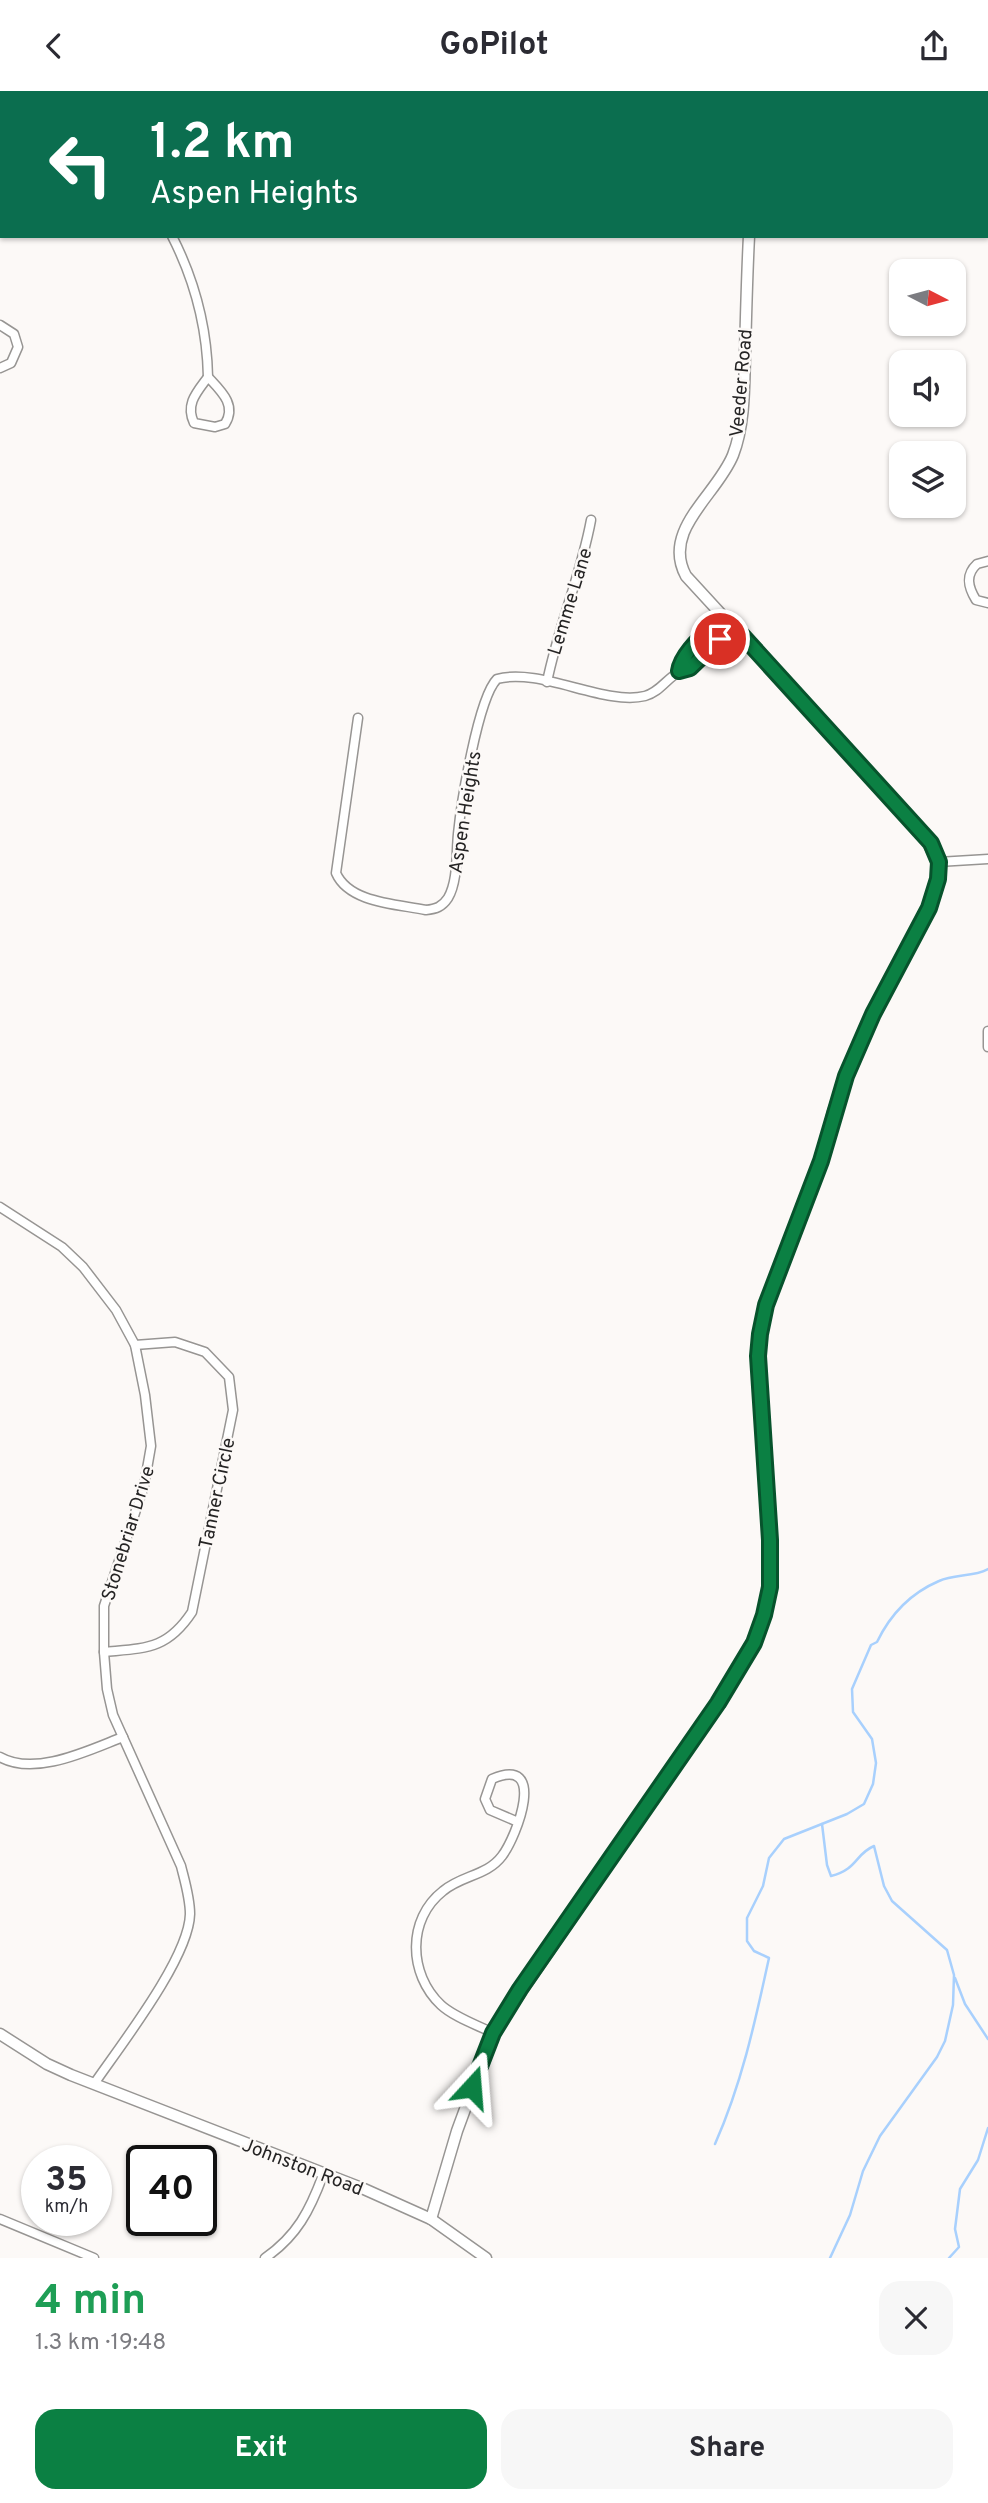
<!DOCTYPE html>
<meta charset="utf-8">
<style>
body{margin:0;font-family:Overpass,sans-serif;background:#f7f7f7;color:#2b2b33;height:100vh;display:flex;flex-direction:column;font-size:26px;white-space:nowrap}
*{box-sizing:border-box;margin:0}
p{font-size:23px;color:#7c7c81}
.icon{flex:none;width:38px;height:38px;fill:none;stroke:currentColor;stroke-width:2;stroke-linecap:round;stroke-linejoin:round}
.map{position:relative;height:2167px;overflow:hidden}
.side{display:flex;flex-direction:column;background:#fff;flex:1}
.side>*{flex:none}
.banner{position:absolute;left:0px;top:0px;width:989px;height:147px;box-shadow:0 2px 5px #0004;background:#0b6e4f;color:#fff;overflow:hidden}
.needle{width:46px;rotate:96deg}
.fabs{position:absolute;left:889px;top:168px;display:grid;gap:14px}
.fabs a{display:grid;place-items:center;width:77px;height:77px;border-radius:14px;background:#fff;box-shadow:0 2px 5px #0004;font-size:35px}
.speed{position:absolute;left:21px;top:2054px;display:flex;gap:14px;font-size:35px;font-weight:700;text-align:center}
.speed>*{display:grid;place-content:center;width:91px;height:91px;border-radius:50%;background:#fff;box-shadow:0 2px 5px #0004;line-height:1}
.speed small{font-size:18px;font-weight:400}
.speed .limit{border:4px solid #111;border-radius:10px;background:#fff;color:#111}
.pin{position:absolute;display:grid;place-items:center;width:60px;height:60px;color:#fff;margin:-30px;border:4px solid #fff;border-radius:50%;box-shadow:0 2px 7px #0007}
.me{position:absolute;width:77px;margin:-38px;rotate:19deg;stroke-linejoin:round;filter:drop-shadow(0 0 5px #0008)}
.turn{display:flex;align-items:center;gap:24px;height:147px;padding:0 35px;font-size:32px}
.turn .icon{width:91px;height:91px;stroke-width:2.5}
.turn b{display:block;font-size:49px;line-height:60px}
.round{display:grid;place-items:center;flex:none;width:74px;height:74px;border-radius:21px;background:#f7f7f7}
.overview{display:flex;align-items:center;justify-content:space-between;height:119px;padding:0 35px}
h1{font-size:42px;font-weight:700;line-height:52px;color:#1e9e55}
.cta{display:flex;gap:14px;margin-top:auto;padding:14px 35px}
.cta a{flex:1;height:80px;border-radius:21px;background:#0b8043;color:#fff;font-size:28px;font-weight:700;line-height:80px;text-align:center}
.cta a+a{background:#f7f7f7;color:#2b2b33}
header{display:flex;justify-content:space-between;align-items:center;height:91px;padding:0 35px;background:#fff;font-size:32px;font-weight:700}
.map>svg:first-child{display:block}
</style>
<header><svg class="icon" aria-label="back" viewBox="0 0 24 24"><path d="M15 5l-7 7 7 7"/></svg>GoPilot<svg class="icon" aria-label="share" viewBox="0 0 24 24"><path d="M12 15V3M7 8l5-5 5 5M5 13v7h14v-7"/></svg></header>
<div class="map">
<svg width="988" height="2167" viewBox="0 0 988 2167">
<rect width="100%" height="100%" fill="#fcf9f7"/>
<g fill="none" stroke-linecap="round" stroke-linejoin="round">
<g stroke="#a8d0fd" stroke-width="2.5">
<path d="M822 1733 827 1774 831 1785C858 1778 855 1763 874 1755L884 1795 892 1810 947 1859 954 1884 953 1914 945 1950 937 1966 880 2045 863 2080 850 2124 830 2167"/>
<path d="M955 1887 965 1913 988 1948"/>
<path d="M715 2053C742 1992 755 1931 769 1867L754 1860 747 1850V1827L763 1795 769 1767 784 1748 847 1723 864 1713 873 1693 876 1672 872 1648 853 1621 852 1598 871 1554 877 1551C890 1524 911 1502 939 1490 954 1483 974 1486 988 1478"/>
<path d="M949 2167 959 2156 955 2138 960 2098 978 2069 988 2037"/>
</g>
<defs>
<g id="minor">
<path d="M64 0 66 2"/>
<path d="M172 145C195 190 207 235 208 286"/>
<path d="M0 234 14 243 18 256 11 272 0 277"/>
<path d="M208 286C221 300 237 314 225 333L215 336 194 332C185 313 197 301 208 286Z"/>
<path d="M988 470 977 473C965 484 968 496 976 509L988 512"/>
<path d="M679 580C681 562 704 539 722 537"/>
<path d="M547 591C558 536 581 484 591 429"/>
<path d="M358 627 336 782C349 812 397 813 426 819 436 818 442 816 448 807 458 790 456 763 458 743 461 713 478 607 497 588 540 576 604 615 645 605 660 601 666 588 679 581 686 577 683 581 689 577 703 570 719 551 722 537"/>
<path d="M938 771 988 768"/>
<path d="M988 940V956"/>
<path d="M0 1116 62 1156 83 1176 116 1219 135 1254 145 1304 151 1355 144 1395 104 1515V1561L107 1598 113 1624 181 1775C185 1791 190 1807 190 1823 189 1867 120 1955 94 1993"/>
<path d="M104 1561C145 1557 167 1559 192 1521L233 1319 229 1286 205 1261 175 1251 135 1254"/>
<path d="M0 1666C35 1686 89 1659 123 1646"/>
<path d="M493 1942C477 1934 454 1926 441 1914 408 1883 407 1828 443 1800 462 1784 487 1785 502 1765 517 1745 548 1664 492 1688L485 1708 490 1719 518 1731"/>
<path d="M0 2128 94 2167"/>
<path d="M265 2167C297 2145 310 2119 323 2084"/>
</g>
<g id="tertiary">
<path d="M127 2 130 0"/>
<path d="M756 2V0"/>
<path d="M0 119 2 117"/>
<path d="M0 1943 47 1973 71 1984 364 2098 431 2128 486 2167"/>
<path d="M431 2128 457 2040 493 1942 718 1612 754 1552 764 1524 770 1496V1449L758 1265 759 1243 766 1214 821 1070 833 1021 852 969 873 923 929 817 938 788V771L924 744 686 485C661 439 717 404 733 364 745 333 744 295 745 263 746 224 747 184 749 145"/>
</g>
</defs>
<use href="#minor" stroke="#979593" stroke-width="11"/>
<use href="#tertiary" stroke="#979593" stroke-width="13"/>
<use href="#minor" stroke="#fff" stroke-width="8"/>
<use href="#tertiary" stroke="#fff" stroke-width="10"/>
</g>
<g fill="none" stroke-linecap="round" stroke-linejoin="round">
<defs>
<path id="route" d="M472 1996 493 1942 520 1898 718 1612 754 1552 764 1524 770 1496V1449L758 1265 760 1243 766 1214 821 1070 846 985 873 923 929 817 938 788 939 771 931 752 729 530C722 537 716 535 709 540 697 549 681 566 679 580L690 577 720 548"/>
</defs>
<use href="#route" stroke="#07532c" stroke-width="18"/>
<use href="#route" stroke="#0b8043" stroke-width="12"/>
</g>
<g text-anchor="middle" stroke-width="5" stroke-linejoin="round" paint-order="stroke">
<g font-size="19" fill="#252424" stroke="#fcf9f7">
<text transform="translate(740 292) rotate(-85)" y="7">Veeder Road</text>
<text transform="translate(569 510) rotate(-73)" y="7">Lemme Lane</text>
<text transform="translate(464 721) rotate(-81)" y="7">Aspen Heights</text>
<text transform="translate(216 1402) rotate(-78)" y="7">Tanner Circle</text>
<text transform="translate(127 1442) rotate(-73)" y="7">Stonebriar Drive</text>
<text transform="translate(303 2075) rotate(21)" y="7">Johnston Road</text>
</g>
</g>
</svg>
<div class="fabs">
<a><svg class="needle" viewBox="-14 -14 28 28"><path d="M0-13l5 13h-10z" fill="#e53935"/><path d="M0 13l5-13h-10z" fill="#7c7c81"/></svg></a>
<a><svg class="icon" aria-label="sound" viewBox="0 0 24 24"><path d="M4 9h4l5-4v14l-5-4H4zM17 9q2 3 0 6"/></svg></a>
<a><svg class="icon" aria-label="layers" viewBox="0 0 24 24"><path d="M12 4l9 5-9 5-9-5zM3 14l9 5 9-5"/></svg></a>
</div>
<div class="speed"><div>35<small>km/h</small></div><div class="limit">40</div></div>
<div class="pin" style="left:720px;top:548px;background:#d93025"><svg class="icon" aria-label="arrive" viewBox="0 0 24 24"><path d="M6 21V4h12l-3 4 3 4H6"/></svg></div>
<svg class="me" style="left:472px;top:1996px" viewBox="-20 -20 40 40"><path d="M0-17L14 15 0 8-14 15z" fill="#0b8043" stroke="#fff" stroke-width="4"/></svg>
<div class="banner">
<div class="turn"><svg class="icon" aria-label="left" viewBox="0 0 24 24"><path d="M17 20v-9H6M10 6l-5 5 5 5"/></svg><div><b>1.2 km</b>Aspen Heights</div></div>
</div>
</div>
<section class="side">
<div class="overview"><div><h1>4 min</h1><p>1.3 km · 19:48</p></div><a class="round"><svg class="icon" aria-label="close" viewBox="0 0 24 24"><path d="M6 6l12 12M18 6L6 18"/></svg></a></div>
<div class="cta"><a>Exit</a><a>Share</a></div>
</section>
